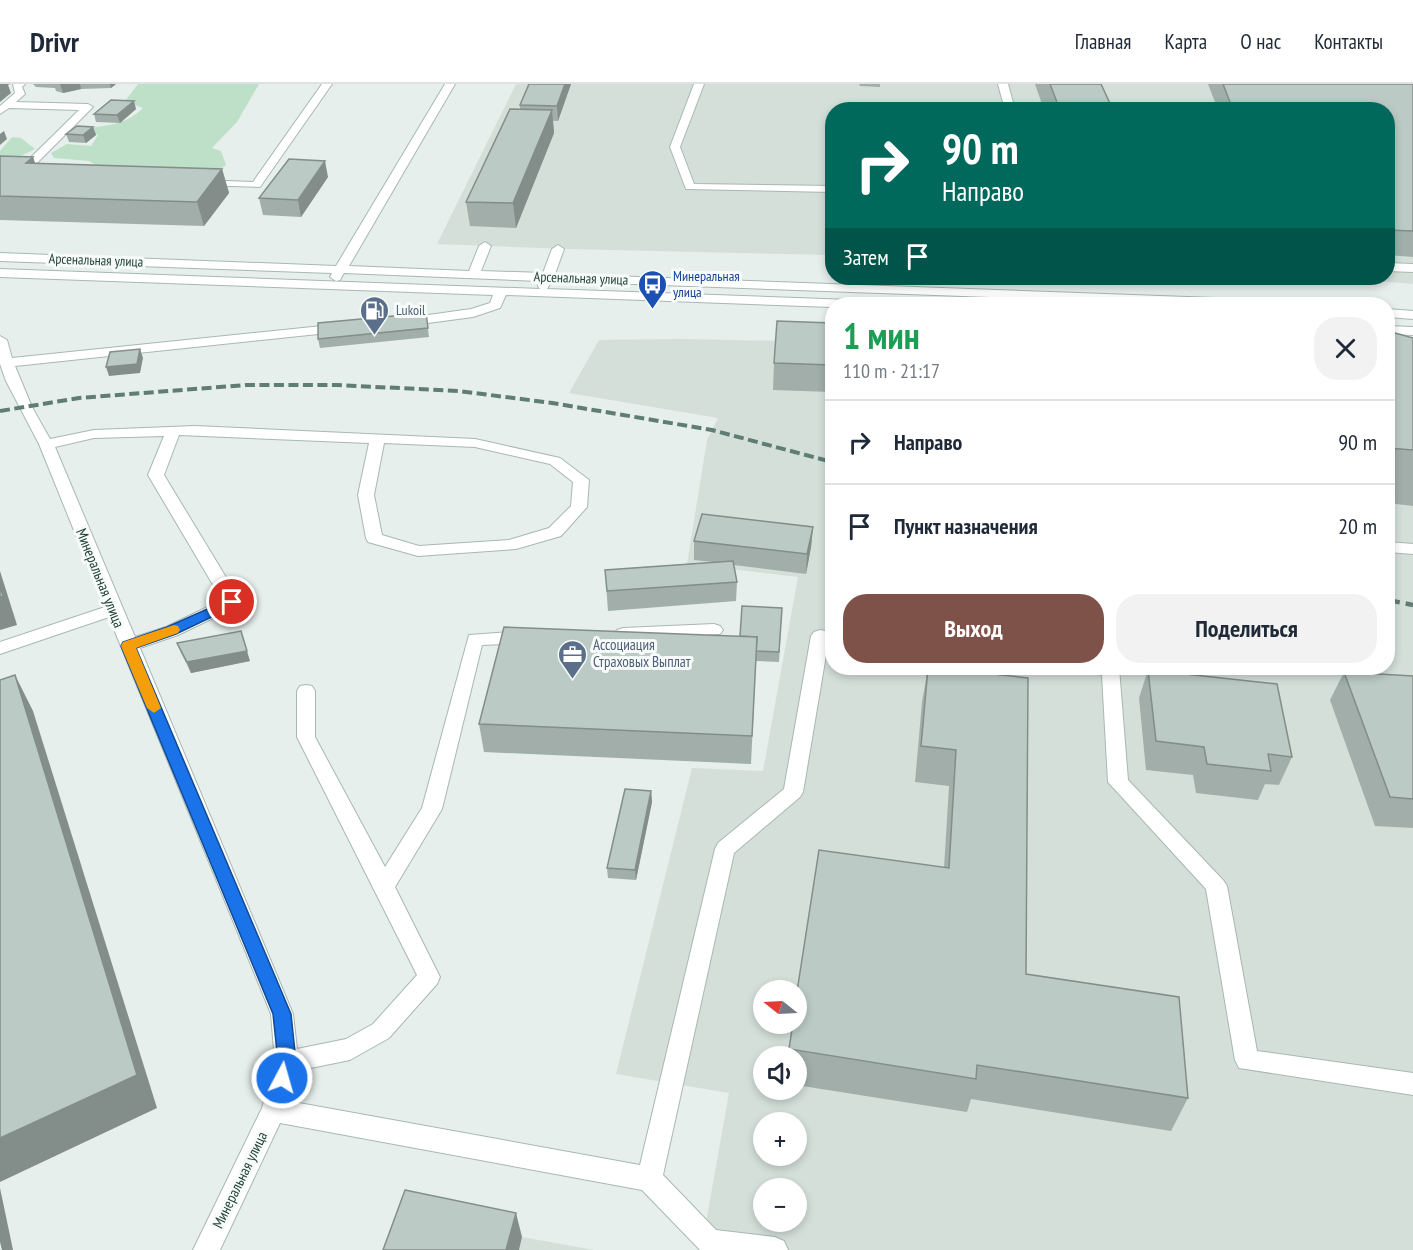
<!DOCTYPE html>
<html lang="ru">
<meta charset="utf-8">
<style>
body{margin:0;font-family:"PT Sans Narrow",sans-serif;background:#f2f2f3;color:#1f2937;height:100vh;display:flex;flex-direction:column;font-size:22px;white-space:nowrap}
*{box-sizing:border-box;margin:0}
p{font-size:20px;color:#747a83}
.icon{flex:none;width:33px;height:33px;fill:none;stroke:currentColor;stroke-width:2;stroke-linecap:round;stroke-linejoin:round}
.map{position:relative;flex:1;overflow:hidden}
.drawer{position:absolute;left:825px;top:213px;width:570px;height:378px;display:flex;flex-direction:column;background:#fff;border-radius:24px;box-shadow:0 3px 9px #0003}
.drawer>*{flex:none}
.guide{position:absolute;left:825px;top:18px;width:570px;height:183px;border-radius:24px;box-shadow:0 3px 9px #0003;background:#00695c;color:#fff;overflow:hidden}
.needle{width:39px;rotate:288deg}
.controls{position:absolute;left:753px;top:896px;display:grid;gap:12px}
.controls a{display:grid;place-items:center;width:54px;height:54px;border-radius:50%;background:#fff;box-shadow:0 3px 9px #0003;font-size:30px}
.pin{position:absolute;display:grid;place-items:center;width:51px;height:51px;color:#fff;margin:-26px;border:3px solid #fff;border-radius:50%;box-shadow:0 2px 6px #0007}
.me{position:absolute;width:66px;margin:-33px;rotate:6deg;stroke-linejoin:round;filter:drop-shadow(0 0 4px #0008)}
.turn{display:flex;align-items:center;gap:21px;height:126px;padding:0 18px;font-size:27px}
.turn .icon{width:78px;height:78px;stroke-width:2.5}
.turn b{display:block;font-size:42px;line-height:51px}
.then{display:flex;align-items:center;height:57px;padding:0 18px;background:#0003;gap:12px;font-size:22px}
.round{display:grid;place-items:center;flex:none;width:63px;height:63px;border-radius:24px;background:#f2f2f3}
.overview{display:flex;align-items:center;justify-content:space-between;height:102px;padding:0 18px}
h1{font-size:36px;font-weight:700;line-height:45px;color:#1e9e55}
.cta{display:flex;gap:12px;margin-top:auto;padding:12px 18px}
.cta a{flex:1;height:69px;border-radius:24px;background:#7f5249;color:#fff;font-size:24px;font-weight:700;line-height:69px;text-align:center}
.cta a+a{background:#f2f2f3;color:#1f2937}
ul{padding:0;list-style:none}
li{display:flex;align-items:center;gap:18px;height:84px;padding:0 18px;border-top:2px solid #e0e1e3}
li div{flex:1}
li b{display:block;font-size:22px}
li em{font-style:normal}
header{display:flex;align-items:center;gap:36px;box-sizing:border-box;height:84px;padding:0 30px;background:#fff;border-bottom:2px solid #e0e1e3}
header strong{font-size:28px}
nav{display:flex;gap:33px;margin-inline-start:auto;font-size:21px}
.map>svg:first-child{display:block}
</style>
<header>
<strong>Drivr</strong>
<nav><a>Главная</a><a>Карта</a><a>О нас</a><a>Контакты</a></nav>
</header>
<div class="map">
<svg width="1413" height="1166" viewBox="0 0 1413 1166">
<rect width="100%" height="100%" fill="#e6efeb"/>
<g fill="#d4dfda" fill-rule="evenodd">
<path d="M516 0H1413V200L1337 194H1388V26H832V171L566 165 437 160Z"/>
<path d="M680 255 832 258V584H1388V275L1413 277V1166H701L729 1009 616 990 692 684 763 687 798 493 687 480 707 356 718 334 569 309 599 256ZM764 906H796V939H764ZM764 972H796V1005H764ZM764 1038H796V1071H764ZM764 1104H796V1137H764Z"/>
<path d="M522 1153 594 1166H519Z"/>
</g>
<g fill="#bfe0c8">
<path d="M138 0H259L237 38 212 64 221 67 226 81 218 87 102 85 89 77 54 74 51 69 67 60 91 62 98 51 89 48V44C111 41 127 40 143 24L125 17Z"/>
<path d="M12 53 21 54 35 65 21 72H0V67Z"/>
</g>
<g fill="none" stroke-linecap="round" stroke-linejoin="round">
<defs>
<g id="minor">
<path d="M13 0H25L22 3 25 10 16 18 88 20 93 23 27 89H19V85L79 26 9 24 0 30V22L15 9Z"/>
<path d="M322 0H332L260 103 197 101 195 99 201 96 253 98Z"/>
<path d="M445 0H455L349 182 469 187 479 162 485 158 491 162 481 187 543 189 552 165 558 161 564 165 555 190 1270 216 1276 220H1179L552 197 547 205 851 216 857 220H832V223L506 211 500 224 473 233 405 242 398 238 400 235 471 225 490 219 493 211 0 193V185L540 205 538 202 540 197 344 189 340 196 336 197 330 193 332 189 0 177V169L336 182Z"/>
<path d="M694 0H704L680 63 694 100 832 102V108L686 105 670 63Z"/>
<path d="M998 0H1008L1015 26H1005Z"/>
<path d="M1388 179 1413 180V188L1388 187Z"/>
<path d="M1388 225 1413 227V235L1388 233Z"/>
<path d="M342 240 349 244 347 247 15 282 32 323 50 355 94 346 195 342 475 355 560 374 589 396 587 423 561 452 516 465 418 472 368 458 366 454 358 411 369 359 179 351 164 391 241 518 238 522 178 551 140 564 293 930 297 965 346 955 373 940 417 891 297 653V607L300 602 306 601 312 602 315 607V653L385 783 422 724 469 551 523 547 529 549 532 553 529 557 523 559 482 561 442 725 395 803 440 893 437 900 389 954 350 976 296 987 288 1017 640 1081 715 765 718 759 784 705 811 552 814 548 820 546 832 548V560L828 559 803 708 800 713 734 769 663 1091 716 1146 775 1153 784 1157 788 1166H700L642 1106 280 1039 220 1166H193L262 1024 275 978 271 930 109 533 0 570V558L105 523 39 360 6 297 0 280V252L7 256 12 274ZM164 352 148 391 222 516 166 543 135 553 55 363 94 354ZM384 359 475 363 550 380 573 398 571 422 549 444 509 456 419 462 382 451 374 411Z"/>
<path d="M1388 242 1413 243V251L1388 250Z"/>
<path d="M1388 458 1413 460V470L1388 468Z"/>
<path d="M714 540 720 542 723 546 720 550 623 556 617 554 614 550 617 546 623 544Z"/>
<path d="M1086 584H1119L1128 696 1223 796 1227 802 1257 967 1413 989V1011L1239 984 1235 976 1206 805 1108 698 1102 591 1089 588Z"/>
</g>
</defs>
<use href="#minor" stroke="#a8b8b2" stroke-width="2"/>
<use href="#minor" fill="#fff" fill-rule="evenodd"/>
<path stroke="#5f7d75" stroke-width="4" stroke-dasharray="10 4.5" stroke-linecap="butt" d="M0 327 79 314 246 301H337L459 307 552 319 712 346 832 378"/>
<path stroke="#5f7d75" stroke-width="4.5" stroke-dasharray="12 6" stroke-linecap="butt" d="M1388 516 1413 521"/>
</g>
<g fill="#a1aea9">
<path d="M33 0H116L111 4 81 5 63 9 56 7 55 4 36 3Z"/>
<path d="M571 0 558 37H553L554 49 516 144 470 142 466 118 520 25V21Z"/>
<path d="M859 0H880V3L860 2Z"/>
<path d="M1035 0H1101L1113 26H1044Z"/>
<path d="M1208 0H1413V173L1388 171V26H1218Z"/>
<path d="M136 25 120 39 96 38 94 30Z"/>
<path d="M93 43 96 51 86 59 69 58 66 50Z"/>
<path d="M0 72 33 73 35 80 222 85 229 109 204 142 0 136Z"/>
<path d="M328 93 301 133 263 131 259 114Z"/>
<path d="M426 229 429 253 320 264 318 255Z"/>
<path d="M832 239V308L773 306 774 279Z"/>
<path d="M1388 247 1413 254V422L1388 419Z"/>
<path d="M813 443 811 463 806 490 734 481 737 498 736 517 608 527 605 486 713 478 694 476V457Z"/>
<path d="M782 524 779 578 756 577 751 680 484 668 479 640 740 552Z"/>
<path d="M177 559 250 577 191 589 181 569Z"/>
<path d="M928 584H940L1026 890 1188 1014 1171 1047 971 1015 967 1028 796 1001V972H788L789 965 944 784 949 702 915 698 922 618Z"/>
<path d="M1148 586 1292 673 1279 701 1265 700 1258 716 1196 709 1193 691 1146 686 1139 614Z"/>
<path d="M1344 588 1413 592V744L1375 742 1330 616Z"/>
<path d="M651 707 652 718 636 796 608 794 607 784Z"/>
</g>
<g fill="#838d89">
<path d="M0 0H10L8 1 11 9 0 18Z"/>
<path d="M60 0H80L81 5 63 9Z"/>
<path d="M110 0H116L111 4Z"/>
<path d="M565 0H571L558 37 557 22Z"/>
<path d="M134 17 136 25 120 39 117 31Z"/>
<path d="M552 26 554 49 516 144 513 119Z"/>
<path d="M93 43 96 51 86 59 83 51Z"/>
<path d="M4 47 7 55 0 61V50Z"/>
<path d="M33 73 41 97 26 79Z"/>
<path d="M325 77 328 93 301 133 298 116Z"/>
<path d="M222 85 229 109 204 142 197 118Z"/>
<path d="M140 265 143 274 140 289 109 292 106 283Z"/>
<path d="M813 443 811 463 806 490 807 470Z"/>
<path d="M0 487 17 541 0 546Z"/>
<path d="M241 547 250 577 191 589 187 578Z"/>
<path d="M15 591 33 627 157 1024 0 1098V1054Z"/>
<path d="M651 707 652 718 636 796 635 786Z"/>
<path d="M0 1104 13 1166H2L0 1158Z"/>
<path d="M516 1129 522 1153 519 1166H506Z"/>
</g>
<g fill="#bbcac4" stroke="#838d89" stroke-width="1.5">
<path d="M529 0H565L557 22 520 21Z"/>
<path d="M1050 0H1101L1113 26H1060Z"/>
<path d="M1223 0H1413V147L1388 146V26H1233Z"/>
<path d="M111 16 134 17 117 31 94 30Z"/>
<path d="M510 25 552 26 513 119 466 118Z"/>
<path d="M77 42 93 43 83 51 66 50Z"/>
<path d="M0 72 33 73 26 79 222 85 197 118 0 112Z"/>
<path d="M289 75 325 77 298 116 259 114Z"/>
<path d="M426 229 428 244 318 255V239Z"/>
<path d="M777 237 832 239V281L774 279Z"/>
<path d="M1388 247 1413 254V366L1388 364Z"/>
<path d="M140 265 137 280 106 283 110 268Z"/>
<path d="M702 430 813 443 807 470 694 457Z"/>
<path d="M733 477 737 498 607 507 605 486Z"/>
<path d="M0 503 3 512 0 513Z"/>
<path d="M742 522 782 524 779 568 756 567 757 553 740 552Z"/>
<path d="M504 543 757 553 752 652 479 640Z"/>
<path d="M241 547 247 567 187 578 177 559Z"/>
<path d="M928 584H940L1028 594 1026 890 1179 913 1188 1014 977 981 976 995 789 965 793 939H796V914L819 766 949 784 956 666 921 662Z"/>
<path d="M1148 586 1277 600 1292 673 1268 670 1271 687 1207 680 1204 663 1156 657Z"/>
<path d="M1344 588 1413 592V715L1390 713Z"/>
<path d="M15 591 137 991 0 1054V596Z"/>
<path d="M625 705 651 707 635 786 607 784Z"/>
<path d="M405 1106 516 1129 506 1166H383Z"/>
</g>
<path fill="#1a73e8" stroke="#114b97" stroke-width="1.5" d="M232 514 237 515 239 518 237 521 176 550 136 564 291 930 296 978 289 1000 282 1002 276 1000 273 994 278 978 273 930 121 562 123 558 167 543Z"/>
<path fill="#f59e0b" d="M174 541 178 542 180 546 178 549 136 564 161 624 154 629 147 624 121 562 123 558Z"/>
<defs>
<symbol id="bus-pin" viewBox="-11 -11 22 30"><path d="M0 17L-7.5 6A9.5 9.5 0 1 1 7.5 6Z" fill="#1a4fb4" stroke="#f7fbf9"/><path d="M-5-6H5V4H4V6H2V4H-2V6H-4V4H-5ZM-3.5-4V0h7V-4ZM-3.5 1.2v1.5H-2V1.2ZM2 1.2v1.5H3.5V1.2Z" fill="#fff"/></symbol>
<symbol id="fuel-pin" viewBox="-11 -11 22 30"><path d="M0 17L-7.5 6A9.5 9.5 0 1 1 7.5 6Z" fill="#5c6f8a" stroke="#f7fbf9"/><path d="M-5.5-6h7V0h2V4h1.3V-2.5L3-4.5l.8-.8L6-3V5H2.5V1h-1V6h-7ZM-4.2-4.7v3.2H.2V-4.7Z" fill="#fff"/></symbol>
<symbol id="office-pin" viewBox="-11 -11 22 30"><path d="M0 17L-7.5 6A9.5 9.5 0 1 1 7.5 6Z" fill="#5c6f8a" stroke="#f7fbf9"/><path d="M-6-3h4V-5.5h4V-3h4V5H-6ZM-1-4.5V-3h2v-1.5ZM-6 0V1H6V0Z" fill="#fff"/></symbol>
</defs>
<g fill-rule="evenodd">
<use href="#bus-pin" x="636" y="184" width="33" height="45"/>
<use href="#fuel-pin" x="358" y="210" width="33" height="45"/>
<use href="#office-pin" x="556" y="554" width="33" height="45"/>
</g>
<g text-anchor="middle" stroke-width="6" stroke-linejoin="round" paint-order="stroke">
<g font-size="14" fill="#24423a" stroke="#f7fbf9">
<text transform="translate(96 176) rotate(2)" y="5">Арсенальная улица</text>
<text transform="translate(581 194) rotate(2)" y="5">Арсенальная улица</text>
</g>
<g font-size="14" fill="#164399" stroke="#f7fbf9" text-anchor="start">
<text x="673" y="197">Минеральная<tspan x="673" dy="16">улица</tspan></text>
</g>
<g font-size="14" fill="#4e5e75" stroke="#f7fbf9" text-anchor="start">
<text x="396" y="231">Lukoil</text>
</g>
<g font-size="15" fill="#24423a" stroke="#f7fbf9">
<text transform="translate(100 494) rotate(68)" y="5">Минеральная улица</text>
<text transform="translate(240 1096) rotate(-64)" y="5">Минеральная улица</text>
</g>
<g font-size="15" fill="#4e5e75" stroke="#f7fbf9" text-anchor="start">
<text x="593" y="566">Ассоциация<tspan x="593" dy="17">Страховых Выплат</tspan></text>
</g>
</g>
</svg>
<div class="controls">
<a><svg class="needle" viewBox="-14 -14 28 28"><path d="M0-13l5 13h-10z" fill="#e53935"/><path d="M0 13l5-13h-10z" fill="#747a83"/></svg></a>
<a><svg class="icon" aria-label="sound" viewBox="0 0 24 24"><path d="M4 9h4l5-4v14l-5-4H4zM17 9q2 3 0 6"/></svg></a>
<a>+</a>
<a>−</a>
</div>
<div class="pin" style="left:232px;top:518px;background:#d93025"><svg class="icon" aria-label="arrive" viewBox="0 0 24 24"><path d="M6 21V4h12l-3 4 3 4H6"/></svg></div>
<svg class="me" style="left:282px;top:994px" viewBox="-20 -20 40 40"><circle r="17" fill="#1a73e8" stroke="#fff" stroke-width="3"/><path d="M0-11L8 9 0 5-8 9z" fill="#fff"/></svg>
<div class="guide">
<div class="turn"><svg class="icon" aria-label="right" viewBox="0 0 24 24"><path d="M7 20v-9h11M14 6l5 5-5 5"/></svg><div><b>90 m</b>Направо</div></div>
<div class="then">Затем<svg class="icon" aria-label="arrive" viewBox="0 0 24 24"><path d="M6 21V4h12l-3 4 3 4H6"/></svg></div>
</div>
<section class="drawer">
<div class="overview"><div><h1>1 мин</h1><p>110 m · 21:17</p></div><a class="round"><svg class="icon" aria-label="close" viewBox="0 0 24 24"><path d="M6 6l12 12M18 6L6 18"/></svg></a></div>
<ul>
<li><svg class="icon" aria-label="right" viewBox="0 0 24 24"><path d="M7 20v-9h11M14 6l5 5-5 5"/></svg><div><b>Направо</b></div><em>90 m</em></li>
<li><svg class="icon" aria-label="arrive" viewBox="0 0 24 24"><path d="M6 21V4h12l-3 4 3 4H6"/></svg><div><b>Пункт назначения</b></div><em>20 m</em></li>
</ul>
<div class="cta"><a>Выход</a><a>Поделиться</a></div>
</section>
</div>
